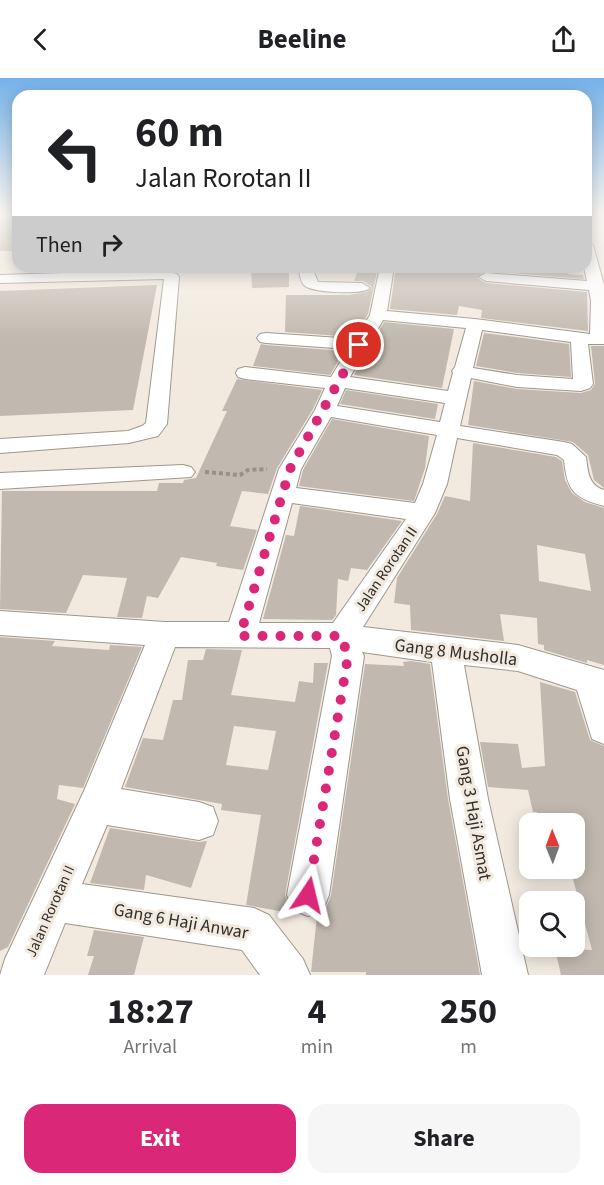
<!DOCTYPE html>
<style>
body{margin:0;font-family:"Source Sans 3",sans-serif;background:#f6f6f6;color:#202124;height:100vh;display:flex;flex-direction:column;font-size:22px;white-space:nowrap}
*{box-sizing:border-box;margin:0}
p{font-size:20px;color:#757577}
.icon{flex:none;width:33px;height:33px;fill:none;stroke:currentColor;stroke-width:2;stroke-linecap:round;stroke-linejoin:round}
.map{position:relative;height:897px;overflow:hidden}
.sheet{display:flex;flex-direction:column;background:#fff;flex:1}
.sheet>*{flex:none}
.banner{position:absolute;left:12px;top:12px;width:580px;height:183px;border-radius:18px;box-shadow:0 3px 15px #0003;background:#fff;color:#202124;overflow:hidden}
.needle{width:39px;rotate:359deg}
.tools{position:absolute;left:519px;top:735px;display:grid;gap:12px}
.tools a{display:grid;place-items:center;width:66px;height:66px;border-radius:12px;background:#fff;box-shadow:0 3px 15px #0003;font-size:30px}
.pin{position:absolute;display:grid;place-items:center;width:51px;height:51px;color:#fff;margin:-26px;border:3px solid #fff;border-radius:50%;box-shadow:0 2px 6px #0007}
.me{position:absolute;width:66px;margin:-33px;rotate:10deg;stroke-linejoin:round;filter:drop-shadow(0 0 4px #0008)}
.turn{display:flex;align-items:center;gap:21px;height:126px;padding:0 24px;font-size:27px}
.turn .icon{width:78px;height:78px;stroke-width:2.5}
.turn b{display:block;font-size:42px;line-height:51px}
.then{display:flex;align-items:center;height:57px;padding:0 24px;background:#0003;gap:12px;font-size:22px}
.eta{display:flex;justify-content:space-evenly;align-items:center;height:102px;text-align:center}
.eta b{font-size:36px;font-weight:700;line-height:42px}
.primary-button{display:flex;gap:12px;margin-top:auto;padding:12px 24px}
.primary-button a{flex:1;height:69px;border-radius:18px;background:#db2777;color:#fff;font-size:24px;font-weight:700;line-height:69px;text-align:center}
.primary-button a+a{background:#f6f6f6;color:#202124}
header{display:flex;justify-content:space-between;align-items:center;height:78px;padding:0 24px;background:#fff;font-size:27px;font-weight:700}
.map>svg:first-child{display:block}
</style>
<header><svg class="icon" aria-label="back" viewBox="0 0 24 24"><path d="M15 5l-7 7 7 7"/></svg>Beeline<svg class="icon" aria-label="share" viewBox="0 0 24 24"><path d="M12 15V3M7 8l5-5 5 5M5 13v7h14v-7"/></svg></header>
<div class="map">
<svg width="604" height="897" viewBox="0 0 604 897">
<rect width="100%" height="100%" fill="#f2eadf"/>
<g fill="#c1b9af" fill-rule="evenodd">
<rect x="0" y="142" width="18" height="31"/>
<path d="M251 189H289V209L252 210Z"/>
<path d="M359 189H378L368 236 354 259 285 254 286 217H349L366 214 372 211 371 208 363 203H354Z"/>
<path d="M396 189H567L568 196 583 197 584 201 486 193 477 200 486 205 587 214 588 253 481 240 482 232 459 228 457 237 390 231Z"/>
<path d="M157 207 133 332 0 338V213Z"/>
<path d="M384 244 454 251 442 310 354 297Z"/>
<path d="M484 255 569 266 571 299 517 295 476 288Z"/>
<path d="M261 266 266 267 344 273 330 297 253 288Z"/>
<path d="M591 268H604V410L594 402 588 377 573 364 468 347 474 303 517 311 581 315 591 312 595 306Z"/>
<path d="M237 301 322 312 313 331 277 390 268 416 242 413 230 448 257 452 243 492 216 488 217 485 181 479 158 520 147 518 142 540 117 539 127 500 83 497 66 535 0 531 2 413H157L159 405H183L184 402 196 400 227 333H222Z"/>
<path d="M346 312 438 326 435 341 340 326Z"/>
<path d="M332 341 429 358 425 390 414 423 299 408 303 392Z"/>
<path d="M473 365 556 379 562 383 565 402 572 415 585 424 604 430V587L587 582V585L544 572V567L538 566 537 540 500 536 504 563 411 552 410 527 394 525 397 500 437 436 445 418 470 423ZM537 467 585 476 591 513 539 503Z"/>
<path d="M300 428 402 443 367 492 351 490 348 503 338 501 336 537 332 542 263 541 286 457 294 458Z"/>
<path d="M0 559 55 563 52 568 109 572 110 567 142 569 83 710 59 707 57 721 75 726 8 869 0 873Z"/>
<path d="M206 571 242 572 231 617 295 624 299 603 313 605 314 585H328L285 817 291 833 296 836 246 827 261 737 221 732 222 726 125 709 143 660 163 662 173 622H182L188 582H203ZM234 648 276 653 268 692 226 687Z"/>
<path d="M411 583 430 586 448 721 480 897H366V894H311L317 838H314L325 833 331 817 365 586 404 588 403 584Z"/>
<path d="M540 604 575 614 590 662 604 668V897H561L555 871 592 872 570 790H574V746H540L537 734H533L528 712 488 709 480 664 518 666 522 690 545 688Z"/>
<path d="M110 750 199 764 207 763 191 810 146 797 144 812 90 805Z"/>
<path d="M94 852 144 859 134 897H88L94 878H87Z"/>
</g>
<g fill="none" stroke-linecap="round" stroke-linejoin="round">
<defs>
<g id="minor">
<path d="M586 163 593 167 604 207V266H588L593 306 590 310 581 313 517 309 471 300 460 348 564 364 572 366 586 379C588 393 588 407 604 412V428C574 420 567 413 564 382L557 377 457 360 447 406 435 435 363 549 518 567 604 592V666L592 661 577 612 518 593 464 587 488 721 528 897H482L450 721 432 584 362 574 364 578 329 817 323 832 308 838 293 832 287 817 332 578 330 570 175 569 121 711 199 724 213 729 218 743 213 757 199 762 107 747 82 806 254 830 269 837 303 881 310 897H260L242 872 65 845 44 897H0L5 881 84 713 145 567 0 557V533L165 544H229L279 391 315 332 325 310 245 301 238 299 236 295 238 291 245 289 331 299 348 271 266 265 260 264 257 260 260 256 266 255 355 261 370 237 380 189H394L387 233 475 241 590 256 591 223 589 212 486 203 479 199 486 195 587 203 584 189H586ZM383 242 466 250 455 289 452 293 453 295 448 313 350 299ZM482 252 571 264 573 301 517 297 473 290ZM345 310 445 325 440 344 337 328ZM331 339 437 357 423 406 415 425 296 410 301 391ZM292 425 406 441 333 545H259Z"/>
<path d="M298 189H312L318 204 362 205 370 210C363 217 311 215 304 207 300 203 300 195 298 189Z"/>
<path d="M162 192 177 196 179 199 167 346 158 358 129 365 0 375V361L128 353 142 348 146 345 164 201 0 205V197Z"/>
<path d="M183 387 191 389 195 394 191 399 0 411V395Z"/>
</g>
</defs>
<use href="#minor" stroke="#9e978d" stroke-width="2"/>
<path stroke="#97918a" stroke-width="4" stroke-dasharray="4 3" stroke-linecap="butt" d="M205 394 240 397 248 392 267 391"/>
<use href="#minor" fill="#fff" fill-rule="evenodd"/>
</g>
<linearGradient id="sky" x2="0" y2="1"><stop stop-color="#75b1ea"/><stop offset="0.52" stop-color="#f9f6f1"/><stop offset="1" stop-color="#f9f6f1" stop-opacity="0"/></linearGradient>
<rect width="604" height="261" fill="url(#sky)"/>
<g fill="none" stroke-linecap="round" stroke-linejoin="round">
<path stroke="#db2777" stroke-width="10" stroke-dasharray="0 18" d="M308 817 348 578 341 558H240L290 391 359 267"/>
</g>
<g text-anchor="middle" stroke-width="6" stroke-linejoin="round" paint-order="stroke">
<g font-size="15" fill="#312d2a" stroke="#f2eadf">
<text transform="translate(386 491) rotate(-56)" y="5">Jalan Rorotan II</text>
<text transform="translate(50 833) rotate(-66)" y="5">Jalan Rorotan II</text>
</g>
<g font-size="18" fill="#312d2a" stroke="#f2eadf">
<text transform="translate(456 574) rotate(7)" y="6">Gang 8 Musholla</text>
<text transform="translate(474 735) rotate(80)" y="6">Gang 3 Haji Asmat</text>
<text transform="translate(181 843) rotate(10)" y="6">Gang 6 Haji Anwar</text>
</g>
</g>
</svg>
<div class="tools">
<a><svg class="needle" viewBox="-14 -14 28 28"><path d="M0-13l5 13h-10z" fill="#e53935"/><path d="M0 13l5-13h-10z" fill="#757577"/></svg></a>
<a><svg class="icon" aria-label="search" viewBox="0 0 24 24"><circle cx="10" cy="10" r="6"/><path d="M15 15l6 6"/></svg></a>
</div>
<div class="pin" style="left:359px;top:267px;background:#d93025"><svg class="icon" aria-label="arrive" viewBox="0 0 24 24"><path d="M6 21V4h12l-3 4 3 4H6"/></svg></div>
<svg class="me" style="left:308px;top:817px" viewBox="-20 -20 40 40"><path d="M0-17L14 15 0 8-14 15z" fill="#db2777" stroke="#fff" stroke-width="4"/></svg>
<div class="banner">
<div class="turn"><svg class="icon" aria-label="left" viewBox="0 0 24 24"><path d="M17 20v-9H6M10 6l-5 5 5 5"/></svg><div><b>60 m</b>Jalan Rorotan II</div></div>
<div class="then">Then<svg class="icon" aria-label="right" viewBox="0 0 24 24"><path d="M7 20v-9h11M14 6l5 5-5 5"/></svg></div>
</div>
</div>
<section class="sheet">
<div class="eta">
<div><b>18:27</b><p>Arrival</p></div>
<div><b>4</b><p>min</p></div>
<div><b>250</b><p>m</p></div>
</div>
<div class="primary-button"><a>Exit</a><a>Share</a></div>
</section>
